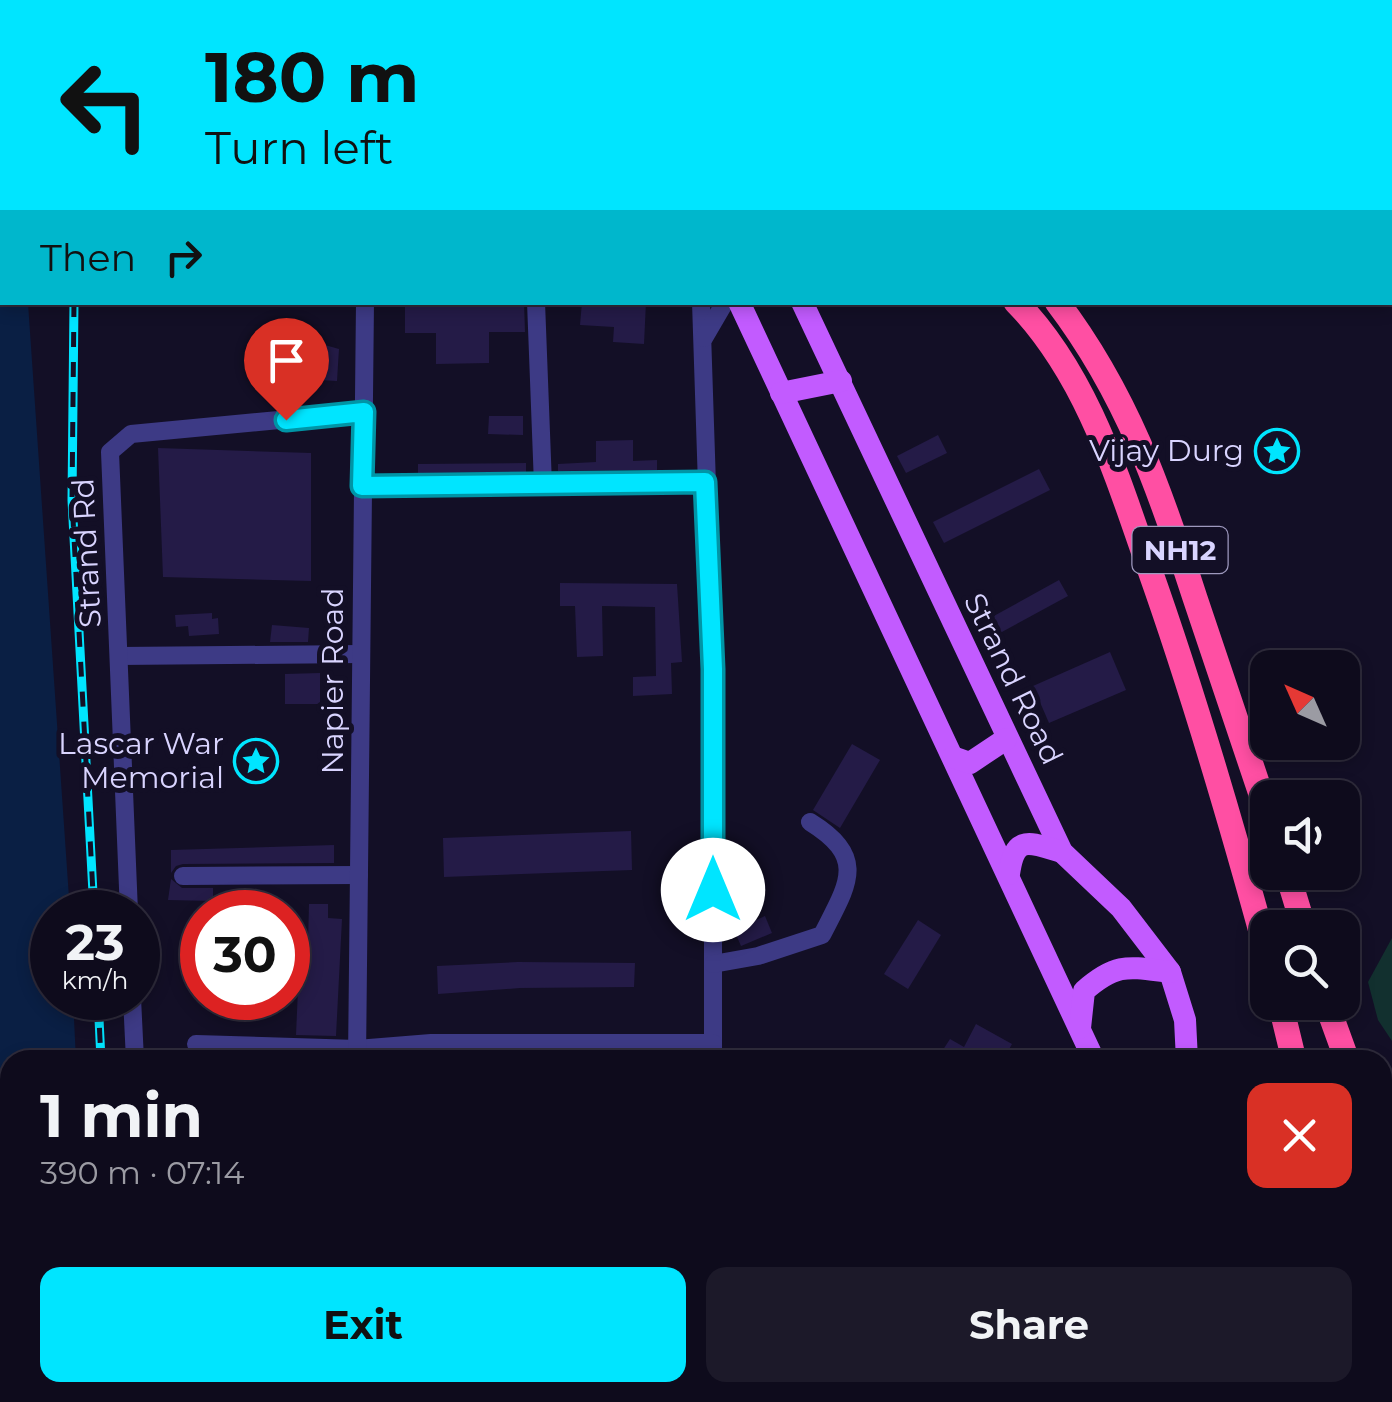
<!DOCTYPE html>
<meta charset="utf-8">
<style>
body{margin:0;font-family:Montserrat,sans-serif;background:#1c1929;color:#f1f3f6;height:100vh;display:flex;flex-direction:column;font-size:38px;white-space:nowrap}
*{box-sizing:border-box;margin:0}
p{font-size:32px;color:#9b9ba3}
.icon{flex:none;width:55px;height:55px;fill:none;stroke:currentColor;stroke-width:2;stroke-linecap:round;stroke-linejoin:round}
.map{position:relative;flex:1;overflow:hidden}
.drawer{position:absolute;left:0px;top:1050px;width:1392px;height:352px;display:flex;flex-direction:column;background:#0e0b1c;border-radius:30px 30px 0 0;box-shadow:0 5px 15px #0003,0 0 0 2px #2e2b3b}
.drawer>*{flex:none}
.banner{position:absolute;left:0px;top:0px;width:1392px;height:305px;box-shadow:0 5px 15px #0003,0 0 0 2px #2e2b3b;background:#00e5ff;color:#111;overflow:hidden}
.needle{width:65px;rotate:315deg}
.fabs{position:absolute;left:1250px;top:650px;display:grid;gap:20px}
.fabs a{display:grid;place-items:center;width:110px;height:110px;border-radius:20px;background:#0e0b1c;box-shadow:0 5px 15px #0003,0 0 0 2px #2e2b3b;font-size:50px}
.speed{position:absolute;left:30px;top:890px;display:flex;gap:20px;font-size:50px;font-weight:700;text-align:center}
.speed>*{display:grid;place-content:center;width:130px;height:130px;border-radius:50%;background:#0e0b1c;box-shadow:0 5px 15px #0003,0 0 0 2px #2e2b3b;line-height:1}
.speed small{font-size:25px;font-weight:400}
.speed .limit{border:15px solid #d22;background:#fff;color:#111}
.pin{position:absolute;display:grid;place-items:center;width:85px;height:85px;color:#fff;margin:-102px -42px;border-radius:50% 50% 50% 0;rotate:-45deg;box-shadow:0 0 10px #0007}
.pin .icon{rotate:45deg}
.me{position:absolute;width:110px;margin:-55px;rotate:0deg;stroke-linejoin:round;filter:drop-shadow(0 0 8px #0008)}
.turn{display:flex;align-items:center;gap:35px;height:210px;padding:0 40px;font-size:45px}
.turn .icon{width:130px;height:130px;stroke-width:2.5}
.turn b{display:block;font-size:70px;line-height:85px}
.then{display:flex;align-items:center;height:95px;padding:0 40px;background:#0003;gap:20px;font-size:38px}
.round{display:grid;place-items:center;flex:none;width:105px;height:105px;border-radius:20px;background:#1c1929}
.headline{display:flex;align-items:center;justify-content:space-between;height:170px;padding:0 40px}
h1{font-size:60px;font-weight:700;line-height:75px}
.primary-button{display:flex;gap:20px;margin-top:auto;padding:20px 40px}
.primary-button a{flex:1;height:115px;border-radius:20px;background:#00e5ff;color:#111;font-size:40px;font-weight:700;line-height:115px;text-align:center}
.primary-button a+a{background:#1c1929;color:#f1f3f6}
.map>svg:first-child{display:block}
</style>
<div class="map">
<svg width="1392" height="1402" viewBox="0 0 1392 1402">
<rect width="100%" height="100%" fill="#130f26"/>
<g fill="#12302f">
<path d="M96 0H560L561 2H96Z"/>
<path d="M1031 0H1392V79L1390 2H1031Z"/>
<path d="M1392 938V1041L1378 1020 1368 982Z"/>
</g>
<path fill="#0a1f44" d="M0 4 2 302 28 303 70 912H52V998H73L76 1060H10V1392L48 1393 47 1402H0Z"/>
<g fill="#241b47">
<path d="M405 302H524L525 332H489V363L436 364V333H405Z"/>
<path d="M582 302H646L644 344 613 342 614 327 580 325Z"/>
<path d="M318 343 339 349 337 381 319 380Z"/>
<path d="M489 416H523V435L488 434Z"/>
<path d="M938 435 947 453 906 473 897 456Z"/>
<path d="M633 440V461L657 460V470L558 471V464L596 462V441Z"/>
<path d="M158 448 311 453V581L163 577Z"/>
<path d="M526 463V472L418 473V464Z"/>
<path d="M1039 469 1050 490 944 543 933 522Z"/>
<path d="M1059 580 1068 596 1000 633 992 617Z"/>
<path d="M560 583 677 584 682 662 671 663 672 694 633 696V677L656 676 655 607 602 606 603 656 577 657 575 606H560Z"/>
<path d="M212 613V619L218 618 219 634 189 636 188 626 176 627 175 615Z"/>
<path d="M272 625 309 628 308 642H270Z"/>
<path d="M1110 652 1126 690 1049 723 1033 686Z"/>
<path d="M320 673V704H285V674Z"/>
<path d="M852 744 880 760 840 828 813 810Z"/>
<path d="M631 831 632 870 444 877 443 838Z"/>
<path d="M334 845V863L183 864 176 866 171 873V850Z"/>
<path d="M171 879 182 888H213V901L168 900Z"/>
<path d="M309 904H328V918L342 919 336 1036 296 1035 300 943H308Z"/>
<path d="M765 916 772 933 741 946 734 930Z"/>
<path d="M918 920 941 935 908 989 884 974Z"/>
<path d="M518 962 635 963 634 987 520 988 438 994 437 966Z"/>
<path d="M976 1024 1012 1044 1003 1060H946L939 1056 950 1039 964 1047Z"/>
</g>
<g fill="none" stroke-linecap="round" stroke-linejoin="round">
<g stroke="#3d3a85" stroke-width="18">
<path d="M640 0 642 2"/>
<path d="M795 2V0"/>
<path d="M1019 2 1020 0"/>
<path d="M1390 107H1392"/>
<path d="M536 302 543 485"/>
<path d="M701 302 713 669V1060"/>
<path d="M704 338 725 302"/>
<path d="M361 486 705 482"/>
<path d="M119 656 361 654"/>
<path d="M183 876 359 875"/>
<path d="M129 912 110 452 131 434 363 412"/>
<path d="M713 964 758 956 822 935C848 884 868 858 810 822"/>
<path d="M132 998 135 1060"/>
<path d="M196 1044 357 1049 431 1043H713"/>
<path d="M357 1060 365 302"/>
<path d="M353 1402V1392"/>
<path d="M712 1402V1392"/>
</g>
<g stroke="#c25bff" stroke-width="22">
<path d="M575 0 576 2"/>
<path d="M611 0 613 2"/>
<path d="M739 302 1094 1060"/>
<path d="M802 302 1062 852 1121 908 1170 972 1185 1020 1187 1060"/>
<path d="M781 393 841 381"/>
<path d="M953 757 970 763 1006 739"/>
<path d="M1009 874C1015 833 1030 843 1062 852"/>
<path d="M1080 1028 1084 991C1117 962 1129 967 1170 972"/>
<path d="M1382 1357 1392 1364"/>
<path d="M1250 1392 1254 1402"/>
</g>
<g stroke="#ff4fa3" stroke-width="25">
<path d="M0 103H2"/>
<path d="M0 136H2"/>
<path d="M1016 302C1086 374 1116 473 1148 565 1194 694 1232 825 1268 957"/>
<path d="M1057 302C1127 394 1160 490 1195 598 1219 670 1243 742 1268 815"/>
<path d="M1287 872 1304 928"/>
<path d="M1280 1002 1294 1060"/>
<path d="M1326 1002 1347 1060"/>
<path d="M1382 1153 1392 1173"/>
<path d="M1382 1284 1392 1308"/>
<path d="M1382 1386 1387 1402"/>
<path d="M1285 1392 1290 1402"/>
<path d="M1332 1392 1340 1402"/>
</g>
<defs>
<g id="rail">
<path d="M72 0V2"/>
<path d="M74 302 72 500 94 912"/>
<path d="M98 998 101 1060"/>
<path d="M119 1392V1402"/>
</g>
</defs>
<use href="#rail" stroke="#00e5ff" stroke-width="9"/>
<use href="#rail" stroke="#130f26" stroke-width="5" stroke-dasharray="15" stroke-linecap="butt"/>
</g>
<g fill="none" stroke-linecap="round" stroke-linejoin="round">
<defs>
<path id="route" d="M286 420 364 412 362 486 705 482 713 669V890"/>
</defs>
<use href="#route" stroke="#0095a6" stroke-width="25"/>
<use href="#route" stroke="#00e5ff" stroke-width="18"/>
</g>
<defs>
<symbol id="sight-ring" viewBox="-11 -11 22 22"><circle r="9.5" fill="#130f26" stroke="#00e5ff" stroke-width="1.5"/><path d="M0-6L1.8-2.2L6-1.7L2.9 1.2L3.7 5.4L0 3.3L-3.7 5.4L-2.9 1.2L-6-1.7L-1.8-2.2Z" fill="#00e5ff"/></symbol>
</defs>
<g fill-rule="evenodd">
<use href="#sight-ring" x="1252" y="426" width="50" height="50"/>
<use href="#sight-ring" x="231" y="736" width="50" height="50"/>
</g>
<g text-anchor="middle" stroke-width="10" stroke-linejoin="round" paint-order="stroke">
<rect fill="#130f26" stroke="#9e99be" stroke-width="2.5" x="1132.5" y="527" width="95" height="46" rx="8"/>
<g font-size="28" font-weight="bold" fill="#d9d4ff">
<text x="1180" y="560">NH12</text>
</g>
<g font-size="30" fill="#d9d4ff" stroke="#130f26" text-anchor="end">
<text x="1244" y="461">Vijay Durg</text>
<text x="224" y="754">Lascar War<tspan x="224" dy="34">Memorial</tspan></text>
</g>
<g font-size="30" fill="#d9d4ff" stroke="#130f26">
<text transform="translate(87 553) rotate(-93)" y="10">Strand Rd</text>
<text transform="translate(1013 679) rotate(64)" y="10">Strand Road</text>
<text transform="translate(333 681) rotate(-90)" y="10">Napier Road</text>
</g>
</g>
</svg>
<div class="fabs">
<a><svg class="needle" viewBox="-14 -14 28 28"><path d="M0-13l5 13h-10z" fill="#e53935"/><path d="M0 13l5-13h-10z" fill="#9b9ba3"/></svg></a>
<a><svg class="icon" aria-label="sound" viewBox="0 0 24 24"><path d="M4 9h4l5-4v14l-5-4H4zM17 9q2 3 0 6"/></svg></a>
<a><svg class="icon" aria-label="search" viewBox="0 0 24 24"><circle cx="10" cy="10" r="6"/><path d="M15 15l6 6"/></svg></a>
</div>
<div class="speed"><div>23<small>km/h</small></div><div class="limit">30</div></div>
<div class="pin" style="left:286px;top:420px;background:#d93025"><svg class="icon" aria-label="arrive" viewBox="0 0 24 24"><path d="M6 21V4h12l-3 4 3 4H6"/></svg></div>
<svg class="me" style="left:713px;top:890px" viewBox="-20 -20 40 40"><circle r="19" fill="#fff"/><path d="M0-13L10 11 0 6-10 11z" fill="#00e5ff"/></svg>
<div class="banner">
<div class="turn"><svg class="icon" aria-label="left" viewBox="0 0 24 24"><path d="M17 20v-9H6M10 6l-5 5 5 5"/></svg><div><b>180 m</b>Turn left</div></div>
<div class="then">Then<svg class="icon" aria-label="right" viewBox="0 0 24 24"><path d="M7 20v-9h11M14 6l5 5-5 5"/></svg></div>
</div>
<section class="drawer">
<div class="headline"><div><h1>1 min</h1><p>390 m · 07:14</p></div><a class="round" style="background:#d93025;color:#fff"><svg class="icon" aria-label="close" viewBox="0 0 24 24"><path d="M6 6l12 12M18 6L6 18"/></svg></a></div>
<div class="primary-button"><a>Exit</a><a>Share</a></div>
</section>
</div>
